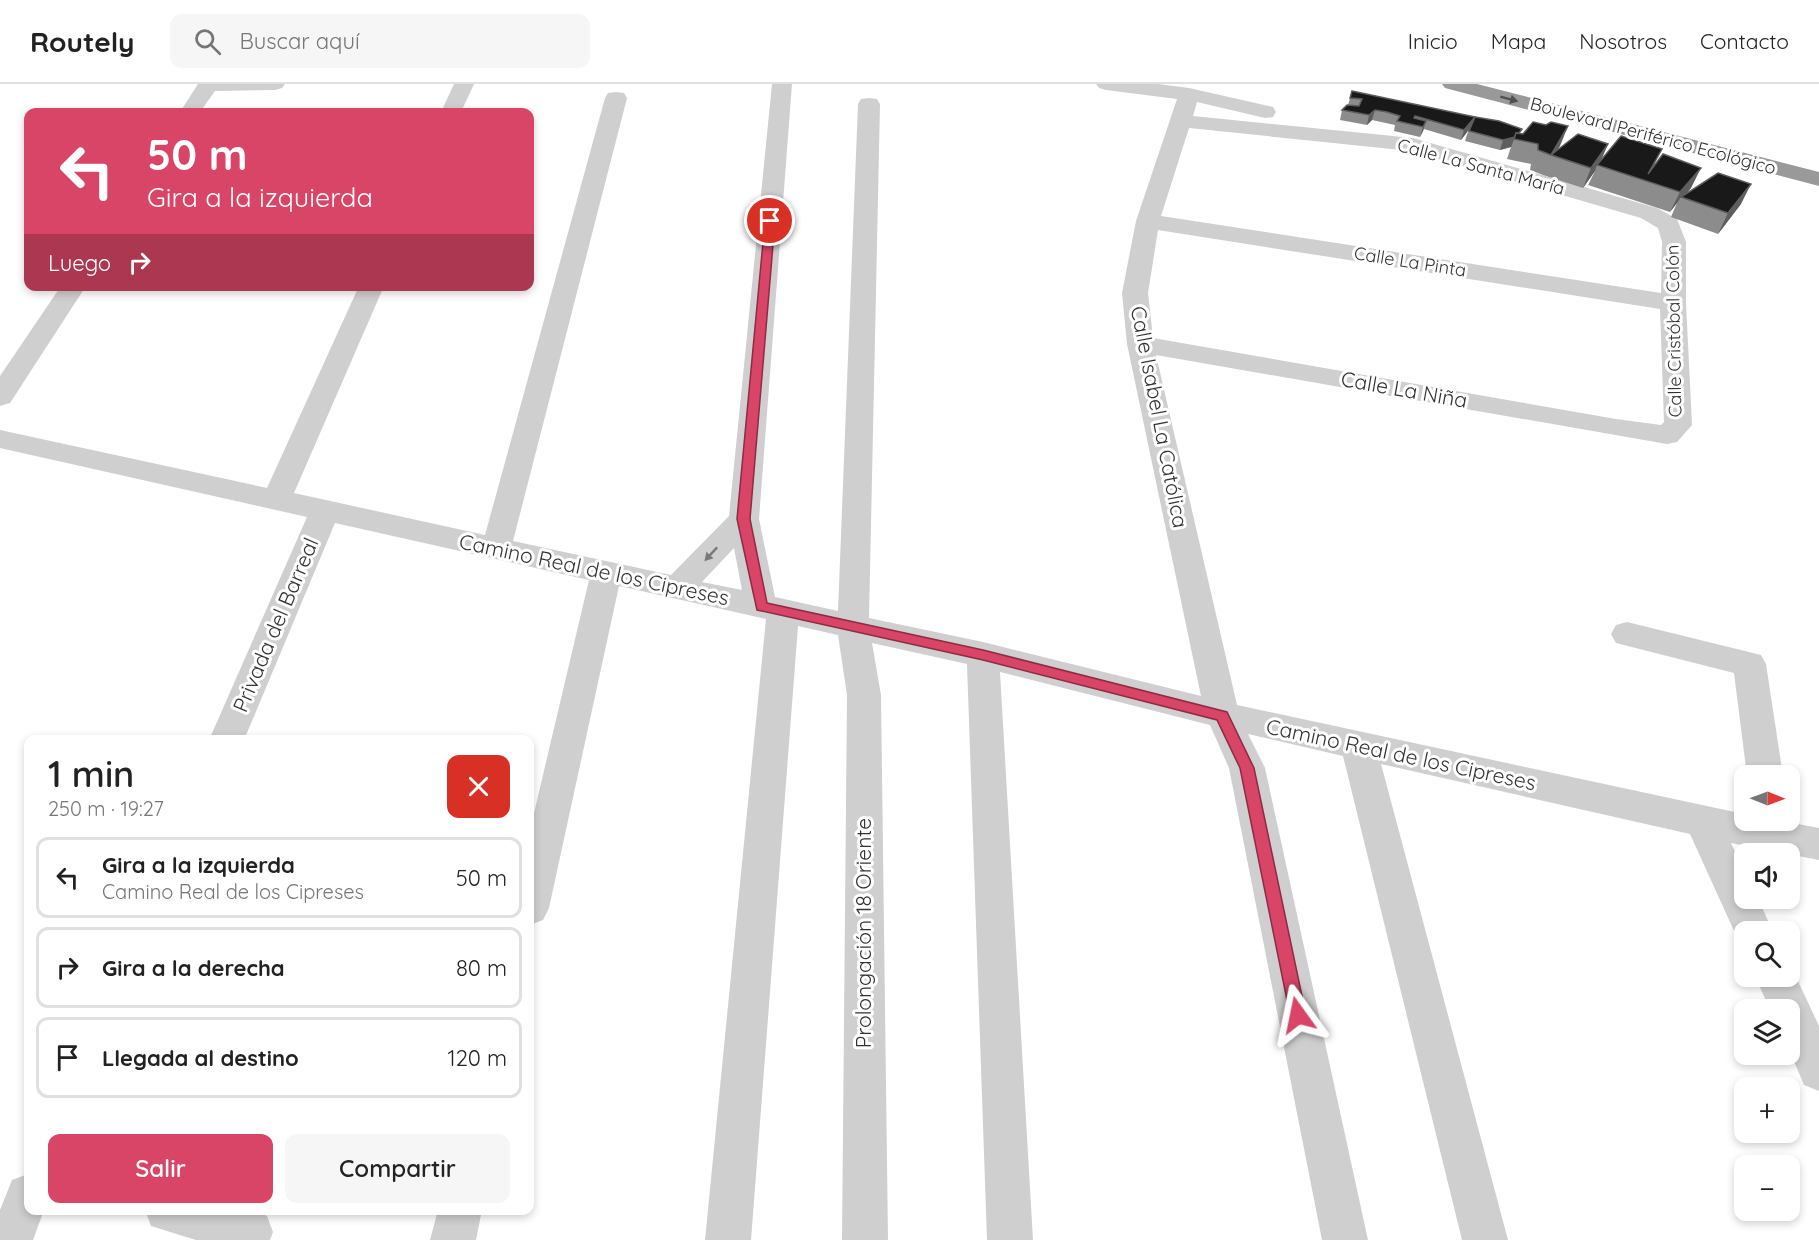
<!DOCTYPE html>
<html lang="es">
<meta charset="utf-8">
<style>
body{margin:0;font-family:Quicksand,sans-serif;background:#f6f6f6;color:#222;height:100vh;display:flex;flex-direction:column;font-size:22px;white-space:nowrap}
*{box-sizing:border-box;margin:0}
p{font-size:20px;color:#767676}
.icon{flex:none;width:33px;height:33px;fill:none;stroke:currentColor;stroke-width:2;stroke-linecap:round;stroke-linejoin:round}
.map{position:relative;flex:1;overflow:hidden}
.drawer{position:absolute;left:24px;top:651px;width:510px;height:480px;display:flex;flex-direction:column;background:#fff;border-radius:12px;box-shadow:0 3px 9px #0003}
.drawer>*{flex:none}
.hud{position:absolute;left:24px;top:24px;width:510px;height:183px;border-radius:12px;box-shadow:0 3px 9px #0003;background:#d84566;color:#fff;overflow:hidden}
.needle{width:39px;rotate:91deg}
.fabs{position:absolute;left:1734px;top:681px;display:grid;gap:12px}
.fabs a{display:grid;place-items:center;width:66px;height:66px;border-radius:12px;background:#fff;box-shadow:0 3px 9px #0003;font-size:30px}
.pin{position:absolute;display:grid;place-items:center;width:51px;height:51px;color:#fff;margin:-26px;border:3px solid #fff;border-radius:50%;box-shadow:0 2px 6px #0007}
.me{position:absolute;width:66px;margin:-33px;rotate:348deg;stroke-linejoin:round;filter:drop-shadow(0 0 4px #0008)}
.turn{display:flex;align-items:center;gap:21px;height:126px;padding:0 24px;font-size:27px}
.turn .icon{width:78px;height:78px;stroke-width:2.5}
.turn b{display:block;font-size:42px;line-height:51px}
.then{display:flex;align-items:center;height:57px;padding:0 24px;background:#0003;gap:12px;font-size:22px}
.round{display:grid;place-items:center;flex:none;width:63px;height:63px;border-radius:12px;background:#f6f6f6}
.head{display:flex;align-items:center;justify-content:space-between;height:102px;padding:0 24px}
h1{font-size:36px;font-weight:600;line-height:45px}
.cta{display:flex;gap:12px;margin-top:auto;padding:12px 24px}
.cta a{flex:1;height:69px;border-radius:12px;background:#d84566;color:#fff;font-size:24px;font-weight:600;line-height:69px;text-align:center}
.cta a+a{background:#f6f6f6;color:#222}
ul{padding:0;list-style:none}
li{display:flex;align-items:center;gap:18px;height:81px;margin:0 12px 9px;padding:0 12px;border:3px solid #e0e0e0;border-radius:12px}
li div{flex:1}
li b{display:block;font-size:22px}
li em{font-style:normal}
header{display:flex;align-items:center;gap:36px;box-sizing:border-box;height:84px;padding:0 30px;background:#fff;border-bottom:2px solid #e0e0e0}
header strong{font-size:28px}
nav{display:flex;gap:33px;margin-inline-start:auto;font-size:21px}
.search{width:420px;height:54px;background:#f6f6f6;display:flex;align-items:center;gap:15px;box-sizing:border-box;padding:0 21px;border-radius:12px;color:#767676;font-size:22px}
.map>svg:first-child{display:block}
</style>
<header>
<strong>Routely</strong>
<div class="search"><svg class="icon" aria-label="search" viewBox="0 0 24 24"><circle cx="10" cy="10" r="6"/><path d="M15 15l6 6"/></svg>Buscar aquí</div>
<nav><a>Inicio</a><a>Mapa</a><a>Nosotros</a><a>Contacto</a></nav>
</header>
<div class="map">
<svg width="1819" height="1156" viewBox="0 0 1819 1156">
<rect width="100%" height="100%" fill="#fff"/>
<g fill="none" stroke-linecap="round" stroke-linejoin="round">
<g fill="#cfcfcf" fill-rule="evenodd">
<path d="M198 0H285L282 4 275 6 215 7 200 28H180Z"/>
<path d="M454 0H474L461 28H441Z"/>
<path d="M772 0H792L759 435 775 513 838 527 858 20 861 15 869 14 877 15 880 20 869 534 983 558 1201 612 1127 260 1122 209 1136 137 1177 15 1106 6 1099 4 1096 0H1158L1189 4 1273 23 1276 28 1273 33 1265 34 1197 18 1193 32 1413 54 1657 124 1677 135 1686 158V219L1692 341 1677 358 1667 360 1156 271 1237 621 1744 730V736H1777L1819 744V776L1731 759 1744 787V814H1758L1773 848H1744V862L1740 860 1690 750 1381 680 1508 1156H1462L1343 672 1248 650 1265 684 1368 1156H1322L1229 684 1210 641 1000 588 1033 1156H987L967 580 872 559 881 611 888 1156H842L847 611 838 551 798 542 751 1156H705L766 535 619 502 549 824 543 836 530 841V746L589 496 335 439 244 656H209L307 433 0 364V346L267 404 359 202H384L294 409 485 451 605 14 608 9 616 8 624 9 627 14 513 457 671 491 729 432ZM1189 44 1411 67 1641 134 1658 144 1662 158 1661 209 1161 132ZM1158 146 1660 225 1664 338 1661 341 1616 335 1153 254 1148 209ZM734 464 742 506 702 498Z"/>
<path d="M61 202H86L10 319 0 322V292Z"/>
<path d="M1627 538 1761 571 1766 580 1783 692H1747L1734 589 1616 559 1611 550 1616 541Z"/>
<path d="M1790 880 1819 942V1007L1804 1001 1790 968V926H1770L1755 892H1790Z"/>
<path d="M28 1090V1126H44L33 1156H0V1126L12 1096Z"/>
<path d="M145 1126H253L267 1132 273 1148 270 1156H196L151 1142Z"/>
<path d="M438 1126H482L476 1156H430Z"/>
</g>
<path fill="#999" fill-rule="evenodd" d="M1442 0H1477L1819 88V102L1445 4Z"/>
</g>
<path fill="#8c8c8c" d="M1352 7 1523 50 1546 41 1568 42 1557 66 1608 60 1601 77 1655 80 1691 104 1686 109 1741 120 1718 150 1671 133 1677 119 1670 128 1588 101 1595 87 1583 104 1543 91 1530 86 1531 80 1507 75 1511 63 1500 66 1465 57 1469 45 1461 56 1424 45 1420 53 1394 47 1395 41 1372 36 1367 41 1340 36 1342 26 1348 21Z"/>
<g fill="#5e5e5e">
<path d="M1375 26 1372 36 1367 41 1369 31Z"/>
<path d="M1475 33 1471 43 1461 56 1464 46Z"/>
<path d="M1426 37 1423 47 1420 53 1423 43Z"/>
<path d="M1568 42 1560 62 1554 72 1551 71Z"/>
<path d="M1515 53 1511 63 1500 66 1503 56Z"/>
<path d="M1608 60 1599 80 1597 81 1595 87 1583 104 1591 84Z"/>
<path d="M1701 84 1691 104 1683 114 1681 113 1677 119 1670 128 1680 108Z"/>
<path d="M1751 100 1741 120 1718 150 1728 129Z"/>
</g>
<g fill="#191919" stroke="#5e5e5e" stroke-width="1.5">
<path d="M1352 7 1475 33 1464 46 1415 32 1414 34 1426 37 1423 43 1397 37 1400 32 1387 28 1375 26 1369 31 1342 26 1347 21 1359 22 1362 15 1350 14Z"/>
<path d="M1475 33 1499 37 1522 45 1519 49H1516L1515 53 1503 56 1469 47Z"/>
<path d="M1533 38 1546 41 1551 38 1568 42 1551 71 1578 50 1608 60 1591 84 1551 71 1538 66V60L1514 55 1516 49 1523 50Z"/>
<path d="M1621 52 1662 65 1648 90 1663 70 1701 84 1680 108 1597 81Z"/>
<path d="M1718 89 1751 100 1728 129 1681 113Z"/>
</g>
<defs><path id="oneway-solid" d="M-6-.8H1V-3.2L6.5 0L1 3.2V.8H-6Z" transform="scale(1.5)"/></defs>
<use fill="#515151" href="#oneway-solid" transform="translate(1509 15) rotate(15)"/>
<use fill="#797979" href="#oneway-solid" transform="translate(711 470) rotate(133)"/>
<path fill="#d84566" stroke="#8c2d42" stroke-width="1.5" d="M770 134 775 137 750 435 767 519 983 566 1227 628 1254 684 1306 931 1304 937 1298 939 1292 937 1290 931 1240 684 1217 636 983 576 757 526 737 435 765 137Z"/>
<g text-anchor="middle" stroke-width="6" stroke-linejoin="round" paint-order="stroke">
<g font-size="18" fill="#323232" stroke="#fff">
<text transform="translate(1653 52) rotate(15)" y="6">Boulevard Periférico Ecológico</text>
<text transform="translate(1481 83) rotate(15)" y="6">Calle La Santa María</text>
<text transform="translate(1410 178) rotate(9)" y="6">Calle La Pinta</text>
<text transform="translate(1674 247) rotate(-91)" y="6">Calle Cristóbal Colón</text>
</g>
<g font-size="21" fill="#323232" stroke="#fff">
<text transform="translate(1404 306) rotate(10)" y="7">Calle La Niña</text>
<text transform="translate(1159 333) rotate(79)" y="7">Calle Isabel La Católica</text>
<text transform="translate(594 486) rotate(12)" y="7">Camino Real de los Cipreses</text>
<text transform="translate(276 541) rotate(-67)" y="7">Privada del Barreal</text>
<text transform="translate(1401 671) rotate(12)" y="7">Camino Real de los Cipreses</text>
<text transform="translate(864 849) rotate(-90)" y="7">Prolongación 18 Oriente</text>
</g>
</g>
</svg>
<div class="fabs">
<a><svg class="needle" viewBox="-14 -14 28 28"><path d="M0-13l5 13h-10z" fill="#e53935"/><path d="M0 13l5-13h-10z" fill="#767676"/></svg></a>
<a><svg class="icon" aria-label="sound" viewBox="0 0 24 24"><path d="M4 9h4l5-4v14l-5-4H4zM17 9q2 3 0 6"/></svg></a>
<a><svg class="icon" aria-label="search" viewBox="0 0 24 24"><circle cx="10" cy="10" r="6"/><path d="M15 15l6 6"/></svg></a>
<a><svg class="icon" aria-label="layers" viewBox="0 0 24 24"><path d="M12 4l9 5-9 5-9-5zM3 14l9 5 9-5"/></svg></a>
<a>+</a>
<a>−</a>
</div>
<div class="pin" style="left:770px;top:137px;background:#d93025"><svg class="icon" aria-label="arrive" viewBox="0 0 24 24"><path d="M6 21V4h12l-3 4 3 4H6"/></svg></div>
<svg class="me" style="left:1298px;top:931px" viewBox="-20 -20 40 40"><path d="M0-17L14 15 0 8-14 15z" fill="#d84566" stroke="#fff" stroke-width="4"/></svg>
<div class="hud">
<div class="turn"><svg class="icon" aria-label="left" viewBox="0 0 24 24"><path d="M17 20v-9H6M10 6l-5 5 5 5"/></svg><div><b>50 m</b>Gira a la izquierda</div></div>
<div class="then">Luego<svg class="icon" aria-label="right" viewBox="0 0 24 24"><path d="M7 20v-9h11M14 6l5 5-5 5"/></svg></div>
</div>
<section class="drawer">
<div class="head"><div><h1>1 min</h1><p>250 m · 19:27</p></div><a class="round" style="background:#d93025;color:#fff"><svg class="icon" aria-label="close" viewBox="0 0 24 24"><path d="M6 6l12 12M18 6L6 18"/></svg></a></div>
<ul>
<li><svg class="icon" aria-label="left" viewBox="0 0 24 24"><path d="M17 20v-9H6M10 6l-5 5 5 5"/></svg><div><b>Gira a la izquierda</b><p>Camino Real de los Cipreses</p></div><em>50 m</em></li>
<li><svg class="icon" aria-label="right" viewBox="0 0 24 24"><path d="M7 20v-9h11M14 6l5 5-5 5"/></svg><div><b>Gira a la derecha</b></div><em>80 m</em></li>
<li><svg class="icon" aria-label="arrive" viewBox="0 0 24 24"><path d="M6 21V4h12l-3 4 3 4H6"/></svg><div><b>Llegada al destino</b></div><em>120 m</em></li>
</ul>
<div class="cta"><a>Salir</a><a>Compartir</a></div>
</section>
</div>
